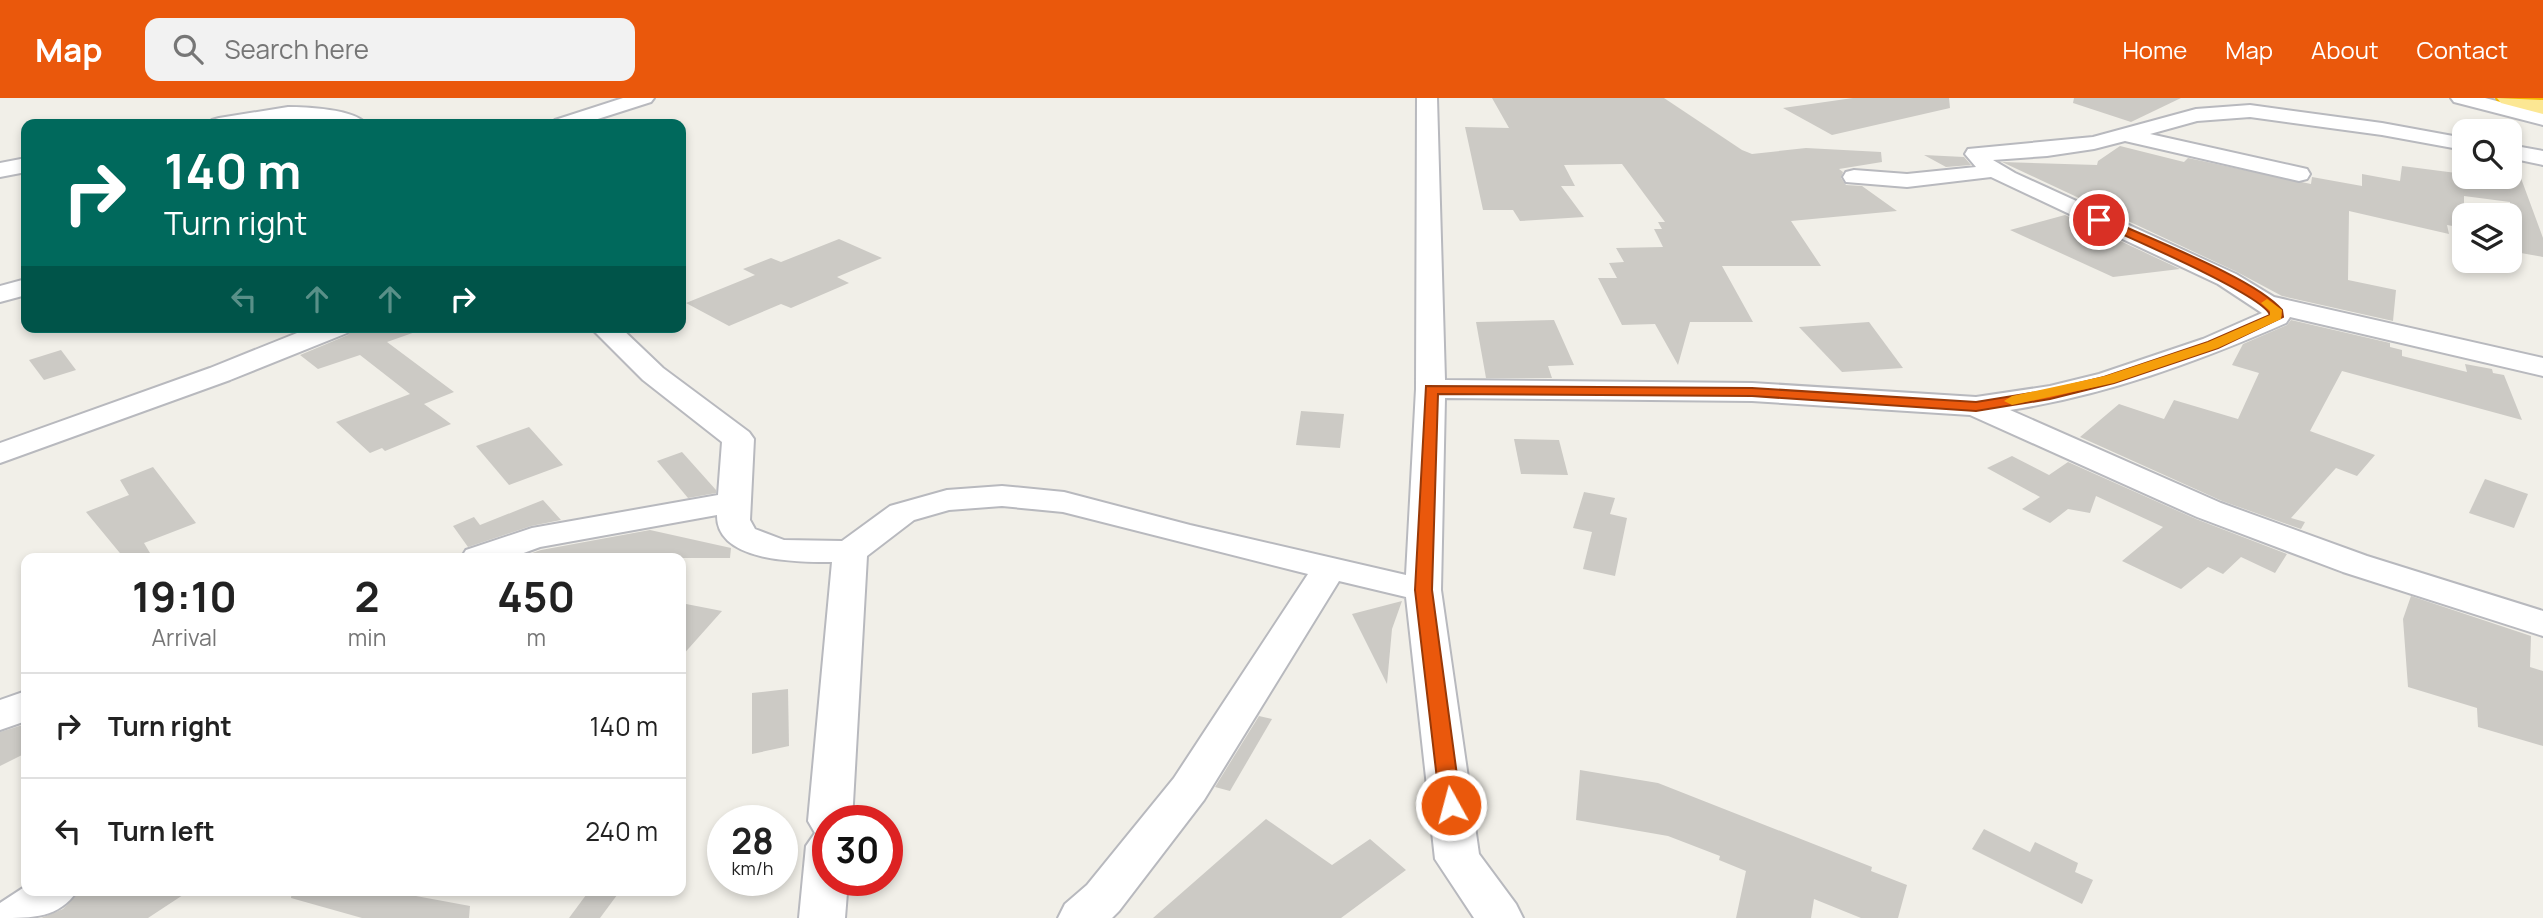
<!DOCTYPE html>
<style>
body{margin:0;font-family:Manrope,sans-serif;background:#f2f2f2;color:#222;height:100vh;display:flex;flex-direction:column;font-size:26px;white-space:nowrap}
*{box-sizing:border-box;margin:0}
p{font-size:23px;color:#767676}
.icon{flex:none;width:38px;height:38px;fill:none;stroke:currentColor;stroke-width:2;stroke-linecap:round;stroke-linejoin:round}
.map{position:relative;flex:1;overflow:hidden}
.details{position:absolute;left:21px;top:455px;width:665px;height:343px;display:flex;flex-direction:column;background:#fff;border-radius:14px;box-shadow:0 4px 10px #0003}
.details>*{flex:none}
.hud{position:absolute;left:21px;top:21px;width:665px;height:214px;border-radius:14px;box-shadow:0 4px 10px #0003;background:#00695c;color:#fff;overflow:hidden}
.fabs{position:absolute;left:2452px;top:21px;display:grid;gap:14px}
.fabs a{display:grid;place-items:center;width:70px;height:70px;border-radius:14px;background:#fff;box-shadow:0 4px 10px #0003;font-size:35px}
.speed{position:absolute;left:707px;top:707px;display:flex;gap:14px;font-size:35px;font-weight:700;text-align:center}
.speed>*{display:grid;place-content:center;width:91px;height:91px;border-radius:50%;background:#fff;box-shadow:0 4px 10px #0003;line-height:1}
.speed small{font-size:18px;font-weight:400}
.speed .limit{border:10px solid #d22;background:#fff;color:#111}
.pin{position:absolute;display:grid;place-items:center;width:60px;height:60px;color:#fff;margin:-30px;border:4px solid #fff;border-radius:50%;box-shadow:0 2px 7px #0007}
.me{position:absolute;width:77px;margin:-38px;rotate:353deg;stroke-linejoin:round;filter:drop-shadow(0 0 5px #0008)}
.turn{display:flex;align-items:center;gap:24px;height:147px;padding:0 28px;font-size:32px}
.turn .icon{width:91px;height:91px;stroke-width:2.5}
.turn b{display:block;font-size:49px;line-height:60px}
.lanes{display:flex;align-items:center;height:66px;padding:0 28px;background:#0003;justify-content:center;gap:35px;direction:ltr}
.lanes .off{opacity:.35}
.eta{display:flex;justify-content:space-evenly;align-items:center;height:119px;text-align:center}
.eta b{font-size:42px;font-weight:700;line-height:49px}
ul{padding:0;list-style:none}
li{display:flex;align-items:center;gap:21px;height:105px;padding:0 28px;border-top:2px solid #e0e0e0}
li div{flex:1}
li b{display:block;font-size:26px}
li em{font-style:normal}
header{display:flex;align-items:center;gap:42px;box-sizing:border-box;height:98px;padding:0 35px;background:#ea580c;color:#fff}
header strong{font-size:33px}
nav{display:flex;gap:38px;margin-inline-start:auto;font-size:24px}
.search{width:490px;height:63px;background:#f2f2f2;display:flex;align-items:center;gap:18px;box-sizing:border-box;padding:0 24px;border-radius:14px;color:#767676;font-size:26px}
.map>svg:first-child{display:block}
</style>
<header>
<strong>Map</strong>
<div class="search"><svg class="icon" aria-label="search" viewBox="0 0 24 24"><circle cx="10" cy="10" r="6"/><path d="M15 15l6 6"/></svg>Search here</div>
<nav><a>Home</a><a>Map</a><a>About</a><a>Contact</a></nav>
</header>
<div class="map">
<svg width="2543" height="820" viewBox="0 0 2543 820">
<rect width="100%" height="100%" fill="#f1efe8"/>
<g fill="#cccac5">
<path d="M1492 0H1664L1742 52 1752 56 1806 50 1881 54 1882 64 1839 71 1843 74 1841 80 1846 87 1862 88 1897 113 1791 123 1821 168H1722L1753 224H1690L1678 267 1655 226 1622 227 1598 180H1617L1609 165 1624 164 1616 150 1663 149 1654 131H1662L1658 124H1665L1622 66 1564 67 1575 88H1561L1584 119 1520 123 1513 112H1483L1465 29 1509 30Z"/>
<path d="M1853 0H1949L1950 10 1832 37 1783 10Z"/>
<path d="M2074 0H2181L2131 24 2073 5Z"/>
<path d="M2120 48 2184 64 2188 60 2311 86 2312 79 2362 88V76L2400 83 2402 68 2464 76V79L2510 81V63L2515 64 2543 140V159L2510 153V104L2464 98V130L2447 127 2449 136 2349 113 2348 182 2396 192 2393 223 2282 198 2237 174 2002 64 2097 67 2098 63Z"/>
<path d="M1924 57 1964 59 1971 67 1946 69Z"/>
<path d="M2065 117 2180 171 2113 179 2010 132Z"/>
<path d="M839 141 882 160 837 179 849 185 791 210 781 206 729 228 686 205 755 177 743 171 771 160 781 164Z"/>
<path d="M1554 222 1574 267 1548 268 1552 280H1486L1476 224Z"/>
<path d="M2291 222 2390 245V249L2402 252V258L2467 274 2465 266 2492 271 2493 275 2504 277 2522 322 2342 273 2310 333 2375 357 2357 378 2336 370 2291 420 2305 424 2301 431 2222 403 2080 339 2119 306 2164 321 2174 302 2238 321 2259 275 2232 267 2243 246 2287 227Z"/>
<path d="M1869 224 1903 270 1842 274 1799 229Z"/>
<path d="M353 229H420L421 232 387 244 454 294 424 306 451 326 385 353 382 350 370 355 336 324 410 296 360 257 318 271 300 257 348 237Z"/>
<path d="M61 252 76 272 44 282 29 262Z"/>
<path d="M1301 313 1344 316 1340 350 1296 347Z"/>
<path d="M529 329 563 367 509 387 476 348Z"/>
<path d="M1514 341 1559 342 1568 377 1521 376Z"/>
<path d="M682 354 716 392V395L688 400 657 363Z"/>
<path d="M2012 358 2049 377 2068 364 2196 421 2287 456 2275 475 2241 459 2223 476 2208 469 2181 491 2122 463 2163 429 2096 398 2090 415 2068 411 2050 425 2022 411 2040 399 1987 370Z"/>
<path d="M153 369 196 425 144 445 153 460H124L86 414 129 397 120 382Z"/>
<path d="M2485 381 2528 396 2514 430 2469 415Z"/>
<path d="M1584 394 1615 400 1610 416 1627 420 1615 478 1583 471 1592 434 1573 430Z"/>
<path d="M543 402 561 422 531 428 468 449 453 428 474 419 480 427Z"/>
<path d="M650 432 731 450 730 460H517L541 452Z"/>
<path d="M2411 498 2531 538 2530 569 2543 573V648L2478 629 2477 610 2408 589 2403 521Z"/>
<path d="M1402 503 1392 531 1387 586 1352 516Z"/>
<path d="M681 505 722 513 681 559Z"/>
<path d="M788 591 789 648 752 656V595Z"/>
<path d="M1259 618 1272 621 1230 693 1215 689Z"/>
<path d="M26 626V655L0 668V634Z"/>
<path d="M1580 672 1658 685 1872 769 1871 773 1907 787 1898 820H1861L1814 801 1811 820H1736L1746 773 1719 762 1720 758 1668 738 1576 722Z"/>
<path d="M1266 721 1332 767 1370 741 1406 772 1341 820H1153Z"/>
<path d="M1984 731 2030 754 2035 744 2078 765 2075 774 2093 782 2082 806 1972 751Z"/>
<path d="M80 793H189L148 820H41L63 811Z"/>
<path d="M292 793H389L470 808 469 820H362L291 800Z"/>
<path d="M589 793H620L600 820H569Z"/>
</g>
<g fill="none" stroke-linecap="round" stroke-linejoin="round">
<defs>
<g id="minor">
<path d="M623 0H654L651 4 582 26H552L555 22Z"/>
<path d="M1417 0H1437L1445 282 1752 285 1976 299 2050 288 2099 276 2203 241 2262 215 2218 186 1991 79 1907 89 1846 84 1843 79 1846 74 1854 72 1907 76 1976 69 1965 56 1968 51 2093 39 2196 11 2250 7 2382 25 2464 40V52L2382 37 2250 19 2197 23 2150 36 2307 71 2310 76 2307 81 2299 83 2125 43 2094 51 2047 58 1993 62 2015 75 2236 176 2274 199 2543 260V278L2290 219 2286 225C2197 264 2106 297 2010 312L2221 405 2367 458 2543 513V538L2343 474 2197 419 1970 317 1752 303 1445 300 1441 492 1479 756 1516 806 1523 820H1474L1435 761 1406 499 1339 483 1204 702 1119 813 1112 820H1058L1065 806 1087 787 1174 680 1308 476 1063 414 1002 408 949 412 914 422 867 458 852 723H828V782H848L845 820H799L806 748 815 735 808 723 832 464C800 464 716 465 717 417L540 449 510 460H461L466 452 532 430 718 397 722 344 643 282 590 229H620L663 270 749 334 754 341 750 422 755 431 784 442 842 443 890 408 947 392 1002 388 1064 394 1190 427 1406 477 1416 291Z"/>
<path d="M2451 0H2485L2543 15V27L2454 4Z"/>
<path d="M288 9C306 9 355 11 366 26 341 27 316 21 290 21 263 22 236 27 209 26L212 22 219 20Z"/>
<path d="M2510 47 2543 53V67L2510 60Z"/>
<path d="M26 60V74L0 79V65Z"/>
<path d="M26 181V197L0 204V188Z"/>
<path d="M312 229H351L347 235 230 282 0 365V345L210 270Z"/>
<path d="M26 593V623L0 632V602Z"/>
<path d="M26 788V793H77C59 820 33 820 0 820V805Z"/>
</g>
<path id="highway" d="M2497 0 2543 2V16L2501 5Z"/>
</defs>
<use href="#minor" stroke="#b8b9be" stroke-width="4"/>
<use href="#highway" stroke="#f7b801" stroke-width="4"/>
<use href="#minor" fill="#fff" fill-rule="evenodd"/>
<use href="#highway" fill="#fce793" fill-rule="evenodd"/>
</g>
<path fill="#ea580c" stroke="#983908" stroke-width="2" d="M2095 119H2103C2145 139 2255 180 2282 212L2283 219 2218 250 2114 285 2050 301 1976 313 1752 298 1438 296 1432 492 1461 707 1458 713 1451 715 1443 713 1440 707 1415 492 1426 288 1752 290 1976 304 2050 292 2104 279 2208 244 2270 217C2264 197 2121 136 2095 124Z"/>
<path fill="#f59e0b" d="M2267 201 2282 212 2281 221 2218 250 2114 285 2012 307 2004 303 2012 298 2105 278 2208 244 2270 217V213L2261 205Z"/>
</svg>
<div class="fabs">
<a><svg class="icon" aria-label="search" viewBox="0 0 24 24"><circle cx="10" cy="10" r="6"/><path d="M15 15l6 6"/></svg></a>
<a><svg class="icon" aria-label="layers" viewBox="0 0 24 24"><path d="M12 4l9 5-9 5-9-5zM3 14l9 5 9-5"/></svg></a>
</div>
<div class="speed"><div>28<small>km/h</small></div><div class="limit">30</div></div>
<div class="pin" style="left:2099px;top:122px;background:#d93025"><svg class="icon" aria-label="arrive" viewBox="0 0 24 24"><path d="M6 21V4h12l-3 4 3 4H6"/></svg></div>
<svg class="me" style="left:1451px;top:707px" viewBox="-20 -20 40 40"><circle r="17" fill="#ea580c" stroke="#fff" stroke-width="3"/><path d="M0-11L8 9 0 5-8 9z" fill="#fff"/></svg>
<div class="hud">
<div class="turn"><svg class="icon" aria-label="right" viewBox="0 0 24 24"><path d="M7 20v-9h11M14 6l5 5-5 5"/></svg><div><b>140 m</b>Turn right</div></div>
<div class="lanes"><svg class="icon off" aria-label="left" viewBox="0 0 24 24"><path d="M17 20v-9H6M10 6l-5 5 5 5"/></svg><svg class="icon off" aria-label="ahead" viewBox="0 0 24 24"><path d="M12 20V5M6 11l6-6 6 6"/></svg><svg class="icon off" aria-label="ahead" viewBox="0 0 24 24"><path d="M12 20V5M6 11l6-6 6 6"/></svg><svg class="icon" aria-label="right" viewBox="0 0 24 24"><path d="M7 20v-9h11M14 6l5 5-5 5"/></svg></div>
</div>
<section class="details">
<div class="eta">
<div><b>19:10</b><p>Arrival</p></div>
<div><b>2</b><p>min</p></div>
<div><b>450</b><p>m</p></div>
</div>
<ul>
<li><svg class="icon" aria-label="right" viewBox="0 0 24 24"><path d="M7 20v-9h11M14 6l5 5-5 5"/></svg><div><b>Turn right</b></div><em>140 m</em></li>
<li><svg class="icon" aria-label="left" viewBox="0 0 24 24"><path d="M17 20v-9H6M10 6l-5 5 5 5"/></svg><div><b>Turn left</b></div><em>240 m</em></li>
</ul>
</section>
</div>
